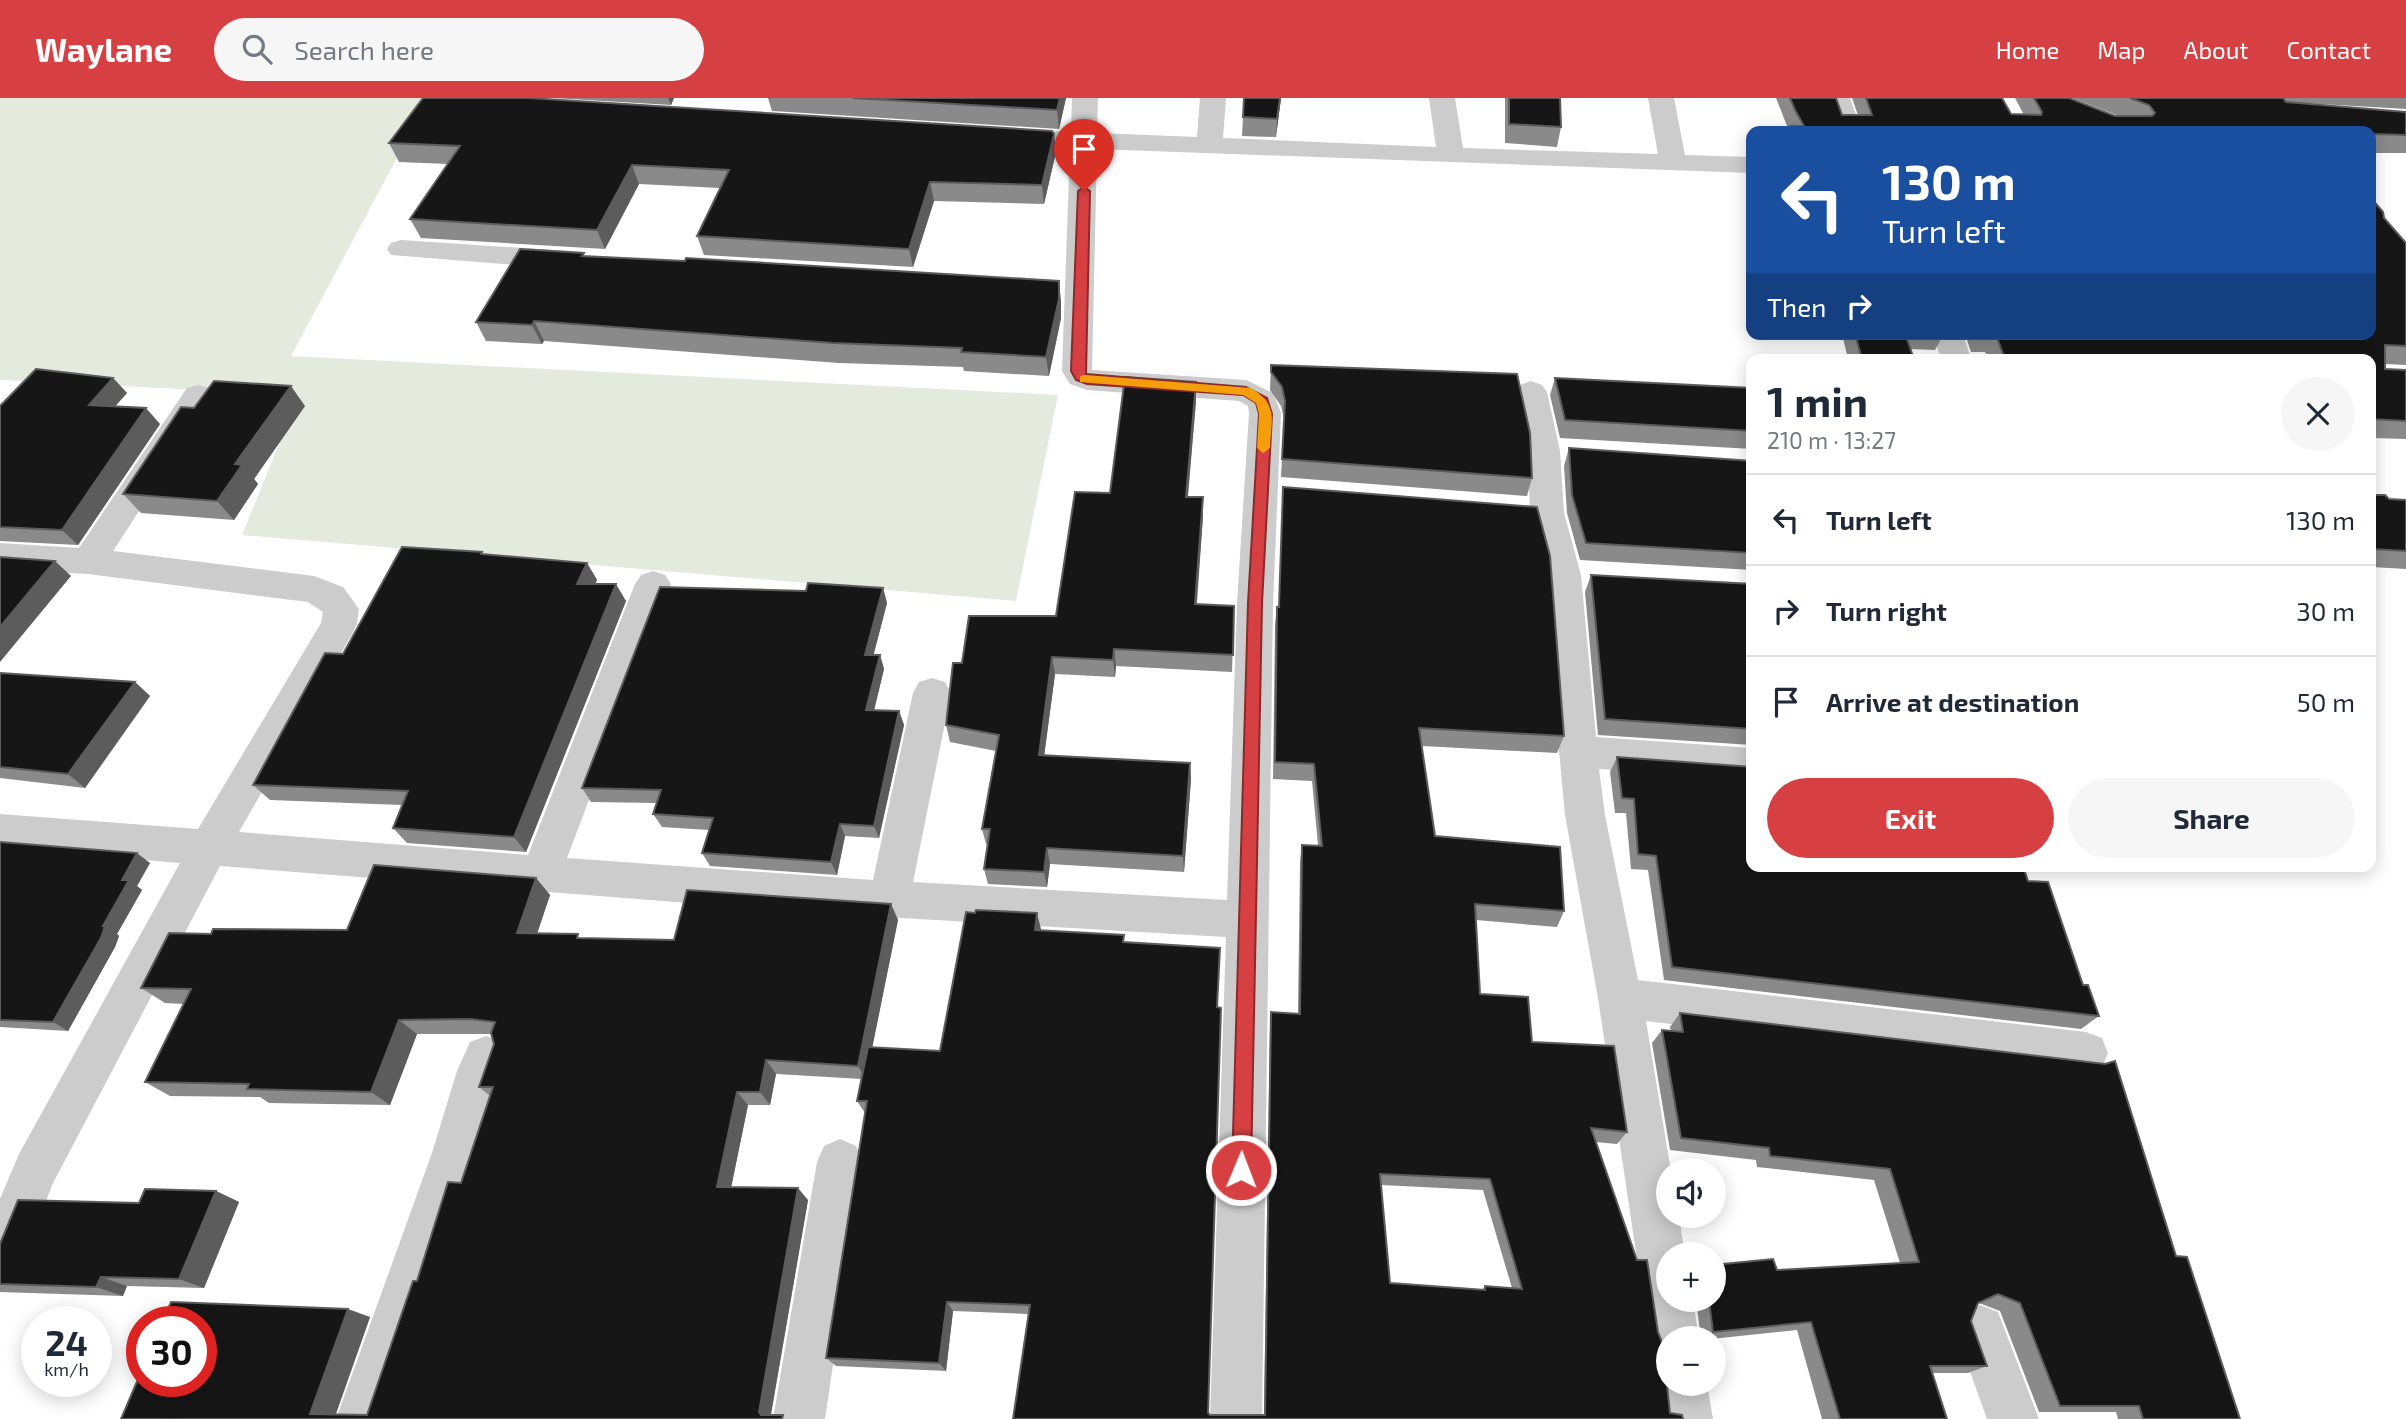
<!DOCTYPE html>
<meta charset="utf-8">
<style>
body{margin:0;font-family:"Exo 2",sans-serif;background:#f6f6f7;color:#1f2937;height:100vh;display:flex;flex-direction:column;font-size:26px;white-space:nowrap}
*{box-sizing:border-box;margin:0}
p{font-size:23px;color:#747a83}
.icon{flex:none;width:38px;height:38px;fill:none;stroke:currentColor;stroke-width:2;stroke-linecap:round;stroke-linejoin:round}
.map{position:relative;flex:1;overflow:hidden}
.panel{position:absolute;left:1746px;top:256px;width:630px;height:518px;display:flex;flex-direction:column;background:#fff;border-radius:14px;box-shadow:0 4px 18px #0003}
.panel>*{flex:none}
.top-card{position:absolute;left:1746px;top:28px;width:630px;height:214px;border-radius:14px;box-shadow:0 4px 18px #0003;background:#1a4fa0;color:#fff;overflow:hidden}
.fabs{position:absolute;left:1656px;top:1060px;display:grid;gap:14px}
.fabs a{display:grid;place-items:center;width:70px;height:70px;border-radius:50%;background:#fff;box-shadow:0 4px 18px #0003;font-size:35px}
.speed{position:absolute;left:21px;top:1208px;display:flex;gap:14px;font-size:35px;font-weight:700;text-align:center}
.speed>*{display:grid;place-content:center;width:91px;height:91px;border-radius:50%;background:#fff;box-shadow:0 4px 18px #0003;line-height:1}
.speed small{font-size:18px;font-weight:400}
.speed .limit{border:10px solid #d22;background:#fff;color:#111}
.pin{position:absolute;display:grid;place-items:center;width:60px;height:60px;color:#fff;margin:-72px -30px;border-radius:50% 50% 50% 0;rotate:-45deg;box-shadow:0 0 7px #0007}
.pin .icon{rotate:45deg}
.me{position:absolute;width:77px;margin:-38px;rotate:1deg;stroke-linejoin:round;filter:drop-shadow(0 0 5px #0008)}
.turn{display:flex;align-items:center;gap:24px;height:147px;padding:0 21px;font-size:32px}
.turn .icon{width:91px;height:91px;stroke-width:2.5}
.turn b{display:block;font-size:49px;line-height:60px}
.then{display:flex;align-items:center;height:66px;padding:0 21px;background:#0003;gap:14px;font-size:26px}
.round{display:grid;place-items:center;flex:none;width:74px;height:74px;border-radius:37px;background:#f6f6f7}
.summary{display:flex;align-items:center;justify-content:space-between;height:119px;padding:0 21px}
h1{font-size:42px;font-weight:700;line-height:52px}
.button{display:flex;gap:14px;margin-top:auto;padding:14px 21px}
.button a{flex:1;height:80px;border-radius:42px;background:#d64042;color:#fff;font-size:28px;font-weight:700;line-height:80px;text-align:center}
.button a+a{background:#f6f6f7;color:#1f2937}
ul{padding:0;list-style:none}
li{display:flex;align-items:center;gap:21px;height:91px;padding:0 21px;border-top:2px solid #e0e1e3}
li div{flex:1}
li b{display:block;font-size:26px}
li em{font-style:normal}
header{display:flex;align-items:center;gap:42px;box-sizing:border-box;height:98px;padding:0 35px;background:#d64042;color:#fff}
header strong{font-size:33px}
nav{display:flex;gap:38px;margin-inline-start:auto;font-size:24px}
.search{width:490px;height:63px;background:#f6f6f7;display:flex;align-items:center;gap:18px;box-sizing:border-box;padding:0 24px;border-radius:38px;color:#747a83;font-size:26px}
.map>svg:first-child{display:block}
</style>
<header>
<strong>Waylane</strong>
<div class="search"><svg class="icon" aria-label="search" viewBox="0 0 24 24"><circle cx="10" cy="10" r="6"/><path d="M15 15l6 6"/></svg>Search here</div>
<nav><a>Home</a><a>Map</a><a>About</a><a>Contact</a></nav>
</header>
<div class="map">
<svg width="2406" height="1321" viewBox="0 0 2406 1321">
<rect width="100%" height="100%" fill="#fff"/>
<path fill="#e4ebde" d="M0 0H429L291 258 1058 297 1016 503 242 437 299 297 0 282Z"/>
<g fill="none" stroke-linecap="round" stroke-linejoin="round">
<g fill="#ccc" fill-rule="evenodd">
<path d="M1072 0H1098L1097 35 1197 39 1200 0H1226L1223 40 1436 49 1429 0H1455L1463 50 1658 56 1648 0H1674L1685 57 1752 59V75L1097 51 1092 272 1246 282 1273 295 1281 315 1273 505 1262 1321H1210L1226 839 815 815 220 768 53 1085 17 1178 0 1185V1101L19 1056 180 765 0 750V716L198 731 321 525 323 514 308 504 88 476 0 471V445L79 450 187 290 198 287 209 290 214 298 113 453 314 478 343 489 359 511 357 526 352 536 239 734 528 757 635 486 641 477 653 473 665 477 671 486 567 760 873 782 913 595 919 584 932 580 945 584 951 595 913 784 1227 802 1237 505 1249 315 1248 308 1239 303 1087 292 1070 286 1062 273 1070 50 1004 47 995 45 991 39 995 33 1004 31 1071 34Z"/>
<path d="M1824 0H1850L1862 33H1836Z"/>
<path d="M401 142 568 153 578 156 582 162 578 168 568 171 391 157 387 151 391 145Z"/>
<path d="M1933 236H1963L1971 261H1941Z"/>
<path d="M1531 283 1542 287 1547 294 1560 353 1564 415 1581 477 1596 639 1752 650V682L1599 671 1605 717 1638 882 2086 934 2102 940 2108 955 2102 970 2086 976 1646 923 1671 1073H1668V1118H1679L1685 1157H1668V1202H1693L1699 1241H1668V1263L1656 1259 1649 1241 1598 900 1565 717 1552 577 1547 477 1530 415 1528 353 1515 294 1520 287Z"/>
<path d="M486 938 502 944 508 959 388 1321H336L432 1055 457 973 470 944Z"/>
<path d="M840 1041 856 1048 863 1064 825 1321H773L817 1064 824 1048Z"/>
<path d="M1980 1207 1998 1214 2039 1321H1987L1955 1232 1962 1214Z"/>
<path d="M1668 1267V1286H1707L1713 1321H1661L1657 1286 1664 1268Z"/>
</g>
</g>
<g fill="#8a8a8a" fill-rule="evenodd">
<path d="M553 0H674L671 7Z"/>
<path d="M768 0H1066L1059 31 772 13Z"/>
<path d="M1244 0H1281L1276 39 1242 38Z"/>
<path d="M1505 0H1560L1561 29 1557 49 1505 45Z"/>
<path d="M1776 0H1836L1842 17H1858L1852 0H2002L2011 16 2024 17 2015 0H2069L2115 18H2119L2072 0H2406V11L2286 4 2406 14V55H2371V33H1789Z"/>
<path d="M1054 36 1056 54 1044 106 934 103 913 169 704 157 697 138 720 90 639 86 605 151 421 140 410 121 448 66 399 64 389 45Z"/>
<path d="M2384 120 2406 145V267L2385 266V271L2406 272V341L2371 340V261H1988L1985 254H1971L1965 236H2371Z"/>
<path d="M586 158 1061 203V220L1049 278 964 273 963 269 839 265 544 243 542 246 486 243 476 224Z"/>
<path d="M1842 236H1944L1935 252 1910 251 1914 261H1848Z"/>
<path d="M1271 267 1532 380 1527 398 1281 379 1284 321 1281 308 1270 292Z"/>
<path d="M113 280 127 295 115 308 160 326 78 447 0 443V308Z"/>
<path d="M1555 280 1752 290V351L1560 340 1550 297Z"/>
<path d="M1196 284V303L1188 399 1203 418 1197 506 1234 508 1232 574 1116 568 1115 579 1055 576 1044 658 1190 665 1191 681 1184 774 1050 766 1047 789 988 786 984 771 988 746H986L982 731 996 653 950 644 946 627 962 565 1056 518 1110 395Z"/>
<path d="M305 308 254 381 258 386 234 422 141 415 123 396 194 310Z"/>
<path d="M1569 350 1752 363V472L1580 462 1567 415 1564 368Z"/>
<path d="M1283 389 1564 638 1557 655 1422 648 1435 738 1564 813 1557 829 1476 822 1480 896 1627 1034 1617 1046 1596 1044 1658 1234 1666 1279 1670 1315 1013 1321 1028 1216 953 1213 946 1273 836 1268 826 1260 865 1015 857 1003 862 981 776 976 770 1007H748L731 1089 808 1102 771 1317 121 1321 370 1219 336 1316 367 1317 417 1183 461 1085 490 998 479 989 494 946 491 936H417L390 1007 269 1005 260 999 170 998 145 984 184 906 165 905 141 890 211 836 347 832 536 780 550 797 537 835 582 840 674 842 891 806 898 822 872 949 940 953 1041 831V832L1125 844 1217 909 1208 1315 1210 1317H1264L1270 928 1271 914 1298 916 1300 764 1302 747H1318L1312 683 1273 681 1275 527 1277 509H1279ZM1381 1087 1483 1092 1512 1190 1485 1188 1482 1192 1390 1185Z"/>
<path d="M2371 397 2389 401 2406 402V471L2371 469Z"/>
<path d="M484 457 587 465 597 482 595 486 626 503 526 754 407 745 393 730 402 707 270 702 253 687 343 556Z"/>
<path d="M1591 477 1752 486V647L1598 637 1585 494Z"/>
<path d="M883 490 887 505 873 557H880L884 571 874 612 899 613 904 627 879 740 845 738 837 777 710 768 702 755 709 732 662 729 653 716 657 705 591 704 582 690 806 493Z"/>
<path d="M0 575 135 584 150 598 85 690 0 680Z"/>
<path d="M1617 659 1752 768 2028 783 2099 918 2081 931 1664 882 1648 772 1631 771 1626 715H1615L1610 674Z"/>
<path d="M0 744 150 765 137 788 142 792 117 836 119 838 115 849 68 933 0 929Z"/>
<path d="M1680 915 2176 1158 2240 1321H2118L2116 1314H2039L2000 1213 1979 1205H1978L1971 1223 1987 1268 1968 1275H1932L1947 1321H1822L1797 1232 1711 1241H1701L1696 1202H1713L1777 1172 1900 1165 1874 1082 1757 1069 1756 1062 1670 1052 1652 945 1662 932 1671 933 1670 929Z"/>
<path d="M216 1093 239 1104 204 1190 127 1188 123 1198 0 1194V1146L139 1105Z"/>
</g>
<g fill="#5c5c5c">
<path d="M668 0H674L671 7Z"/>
<path d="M1060 0H1066L1059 31 1057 12Z"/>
<path d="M1280 0H1281L1276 39 1277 21Z"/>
<path d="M1054 36 1056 54 1044 106 1042 87Z"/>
<path d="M632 67 639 86 605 151 597 132Z"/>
<path d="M930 84 934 103 913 169 909 151Z"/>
<path d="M1059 183 1061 203V220L1049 278 1046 259Z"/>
<path d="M534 223 544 243 542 246 532 227Z"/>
<path d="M113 280 127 295 103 322 89 307Z"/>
<path d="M1196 284V303L1186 417V399Z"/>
<path d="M291 288 305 308 254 381 258 386 234 422 217 403 235 366Z"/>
<path d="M146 310 160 326 78 447 62 432Z"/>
<path d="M1203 399V418L1195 524V506Z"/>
<path d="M55 463 71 478 0 564V529Z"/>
<path d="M587 465 597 482 587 503 577 486Z"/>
<path d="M616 486 626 503 526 754 514 739Z"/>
<path d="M883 490 887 505 870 571 865 557Z"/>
<path d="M1114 551 1116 568 1115 579 1113 562Z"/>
<path d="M880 557 884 571 871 625 866 612Z"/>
<path d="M1052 559 1055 576 1042 674 1039 657Z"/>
<path d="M135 584 150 598 85 690 68 676Z"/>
<path d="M899 613 904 627 879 740 874 728Z"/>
<path d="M1190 665 1191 681 1184 774 1183 758Z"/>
<path d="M840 726 845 738 837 777 831 764Z"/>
<path d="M1047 750 1050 766 1047 789 1044 774Z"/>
<path d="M137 755 150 765 137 788 142 792 117 836 119 838 115 849 68 933 53 924 103 828 122 782Z"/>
<path d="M536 780 550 797 532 851 517 835Z"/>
<path d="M891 806 898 822 866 981 858 968Z"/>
<path d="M1037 815 1041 831 1038 847 1035 832Z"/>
<path d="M399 922 417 936 390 1007 371 994Z"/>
<path d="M766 962 776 976 770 1007 760 994Z"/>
<path d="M737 994 748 1007 729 1100 717 1089Z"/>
<path d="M798 1090 808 1102 770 1321 761 1317 759 1314Z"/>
<path d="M216 1093 239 1104 204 1190 179 1181Z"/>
<path d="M101 1179 127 1188 123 1198 96 1189Z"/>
<path d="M947 1204 953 1213 946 1273 939 1265Z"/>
<path d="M348 1211 370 1219 334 1321 310 1316Z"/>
</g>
<g fill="#161616" stroke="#5c5c5c" stroke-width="2" fill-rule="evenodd">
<path d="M423 0H529L1052 33 1054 36 1042 87 930 84 909 151 697 138 729 72 632 67 597 132 410 121 460 48 389 45Z"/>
<path d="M853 0H1060L1057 12Z"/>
<path d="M1244 0H1280L1277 21 1243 19Z"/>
<path d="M1509 0H1560L1561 29 1509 26Z"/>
<path d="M1790 0H1836L1842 17H1872L1866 0H2002L2011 16 2041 17 2042 14 2034 0H2069L2115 18H2152L2155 15 2149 7 2130 0H2283L2286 4 2406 14V37L2371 36V33H1794L1791 28H1804L1795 12Z"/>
<path d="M2371 100 2383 114 2384 120 2406 145V248L2385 247V271L2406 272V323L2371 321V261H2005L1996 237 1989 236H2371Z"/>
<path d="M520 151 584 155 582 158 685 163 686 160 1059 183V201L1046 259 961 254 962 250 833 245 534 223 532 227 476 224Z"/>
<path d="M1855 236H1905L1914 261H1862Z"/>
<path d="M1271 267 1517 276 1530 335 1532 380 1282 361 1285 303 1282 289 1271 274Z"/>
<path d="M36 271 113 280 89 307 146 310 62 432 0 429V308Z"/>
<path d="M1125 279 1196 284 1186 399H1203L1195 506 1234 508 1233 557 1114 551 1113 562 1052 559 1039 657 1190 665 1183 758 1047 750 1044 774 984 771 990 731H982L999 637 946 627 953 565H962L969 518H1056L1075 394 1110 395Z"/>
<path d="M1555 280 1752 290V333L1565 322Z"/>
<path d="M214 283 291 288 235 366 242 367 217 403 123 396 181 309 194 310Z"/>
<path d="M1569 350 1752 363V455L1586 445 1572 397Z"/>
<path d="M1283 389 1537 409 1550 458 1564 638 1419 630 1435 738 1560 749 1564 813 1475 806 1480 896 1528 899 1532 944 1614 948 1627 1034 1591 1030 1637 1162H1647L1658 1234 1665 1252 1668 1253V1274L1666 1279 1670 1315 1682 1317 1683 1321H1013L1030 1207 947 1204 939 1265 826 1260 867 1003H857L868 949 940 953 966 814 975 815 976 812 1037 815 1035 832 1124 837 1123 844 1220 850 1217 909 1221 910 1208 1315 1210 1317H1265L1271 914 1300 916 1302 747 1322 748 1314 666 1275 664 1277 509H1279ZM1380 1076 1490 1081 1522 1191 1485 1188V1192L1390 1185Z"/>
<path d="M2371 397H2385L2389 401 2406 402V453L2371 451Z"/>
<path d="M402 449 482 454 481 456 587 465 577 486H616L514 739 393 730 408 693 253 687 325 555 343 556Z"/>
<path d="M0 459 55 463 0 529Z"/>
<path d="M1591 477 1752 486V631L1605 621Z"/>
<path d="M808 485 883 490 865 557H880L866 612 899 613 874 728 840 726 831 764 702 755 713 720 653 716 661 692 582 690 660 489 806 493Z"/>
<path d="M0 575 135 584 68 676 0 669Z"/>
<path d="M1617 659 1752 669V768H2023L2028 783 2048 784 2083 887H2088L2099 918 1672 869 1656 758 1638 756 1634 701 1622 700Z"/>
<path d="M0 744 137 755 122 782H129L103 828H105L101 840 53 924 0 922Z"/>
<path d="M374 767 536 780 517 835 578 836 577 840 674 842 687 792 891 806 858 968 766 962 760 994H737L717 1089 798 1090 759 1314 761 1317H783L782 1321H121L142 1272V1283H201V1223H163L171 1204 348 1211 310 1316 367 1317 413 1183H417L448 1084 461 1085 493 989H479L494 946 491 935 495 924 470 921 399 922 371 994 247 991 249 986 145 984 191 891 141 890 169 835 211 836 213 831 347 832Z"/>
<path d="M1680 915 2105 966 2115 963 2176 1158 2187 1159 2240 1321H2143L2139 1308H2060L2020 1205 1998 1196 1978 1205 1971 1223 1987 1268H1930L1947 1321H1840L1811 1224 1713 1234 1709 1202H1713V1167L1773 1161 1777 1172 1919 1164 1890 1071 1770 1058 1769 1050 1681 1040 1662 932 1683 934Z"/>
<path d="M145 1091 216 1093 179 1181 101 1179 96 1189 0 1186V1146L18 1102 139 1105Z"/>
</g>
<path fill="#d64042" stroke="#8b2a2b" stroke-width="2" d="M1084 89 1090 93 1086 276 1246 289 1267 300 1272 316 1262 505 1251 1072 1248 1078 1241 1081 1235 1078 1232 1072 1248 505 1259 316 1256 305 1243 297 1087 286 1076 282 1071 273 1078 93Z"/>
<path fill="#f59e0b" d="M1085 277 1251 290C1279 308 1271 320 1270 350L1263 355 1257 350 1259 316 1256 305 1243 297 1080 284V278Z"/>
</svg>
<div class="fabs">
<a><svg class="icon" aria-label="sound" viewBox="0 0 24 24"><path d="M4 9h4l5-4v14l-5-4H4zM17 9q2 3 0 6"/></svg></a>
<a>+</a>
<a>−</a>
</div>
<div class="speed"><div>24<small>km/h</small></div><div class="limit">30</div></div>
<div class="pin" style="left:1084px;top:93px;background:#d93025"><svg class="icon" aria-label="arrive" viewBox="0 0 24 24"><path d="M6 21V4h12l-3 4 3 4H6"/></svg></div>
<svg class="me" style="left:1241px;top:1072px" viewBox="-20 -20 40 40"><circle r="17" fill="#d64042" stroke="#fff" stroke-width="3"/><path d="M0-11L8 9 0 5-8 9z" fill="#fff"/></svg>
<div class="top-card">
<div class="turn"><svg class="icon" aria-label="left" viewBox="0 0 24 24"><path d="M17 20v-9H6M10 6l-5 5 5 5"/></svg><div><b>130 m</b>Turn left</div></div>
<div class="then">Then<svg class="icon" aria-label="right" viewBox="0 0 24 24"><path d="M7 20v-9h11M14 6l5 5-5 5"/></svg></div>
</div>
<section class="panel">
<div class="summary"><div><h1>1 min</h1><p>210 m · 13:27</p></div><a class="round"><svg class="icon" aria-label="close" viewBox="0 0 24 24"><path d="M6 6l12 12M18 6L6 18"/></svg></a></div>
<ul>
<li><svg class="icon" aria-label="left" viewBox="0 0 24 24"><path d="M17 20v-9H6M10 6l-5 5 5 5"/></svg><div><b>Turn left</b></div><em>130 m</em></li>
<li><svg class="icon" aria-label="right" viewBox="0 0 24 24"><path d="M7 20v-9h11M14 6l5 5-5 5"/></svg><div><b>Turn right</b></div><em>30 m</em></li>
<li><svg class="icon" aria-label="arrive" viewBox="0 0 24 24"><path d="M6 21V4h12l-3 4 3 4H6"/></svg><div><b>Arrive at destination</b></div><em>50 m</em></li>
</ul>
<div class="button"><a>Exit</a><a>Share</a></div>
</section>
</div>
